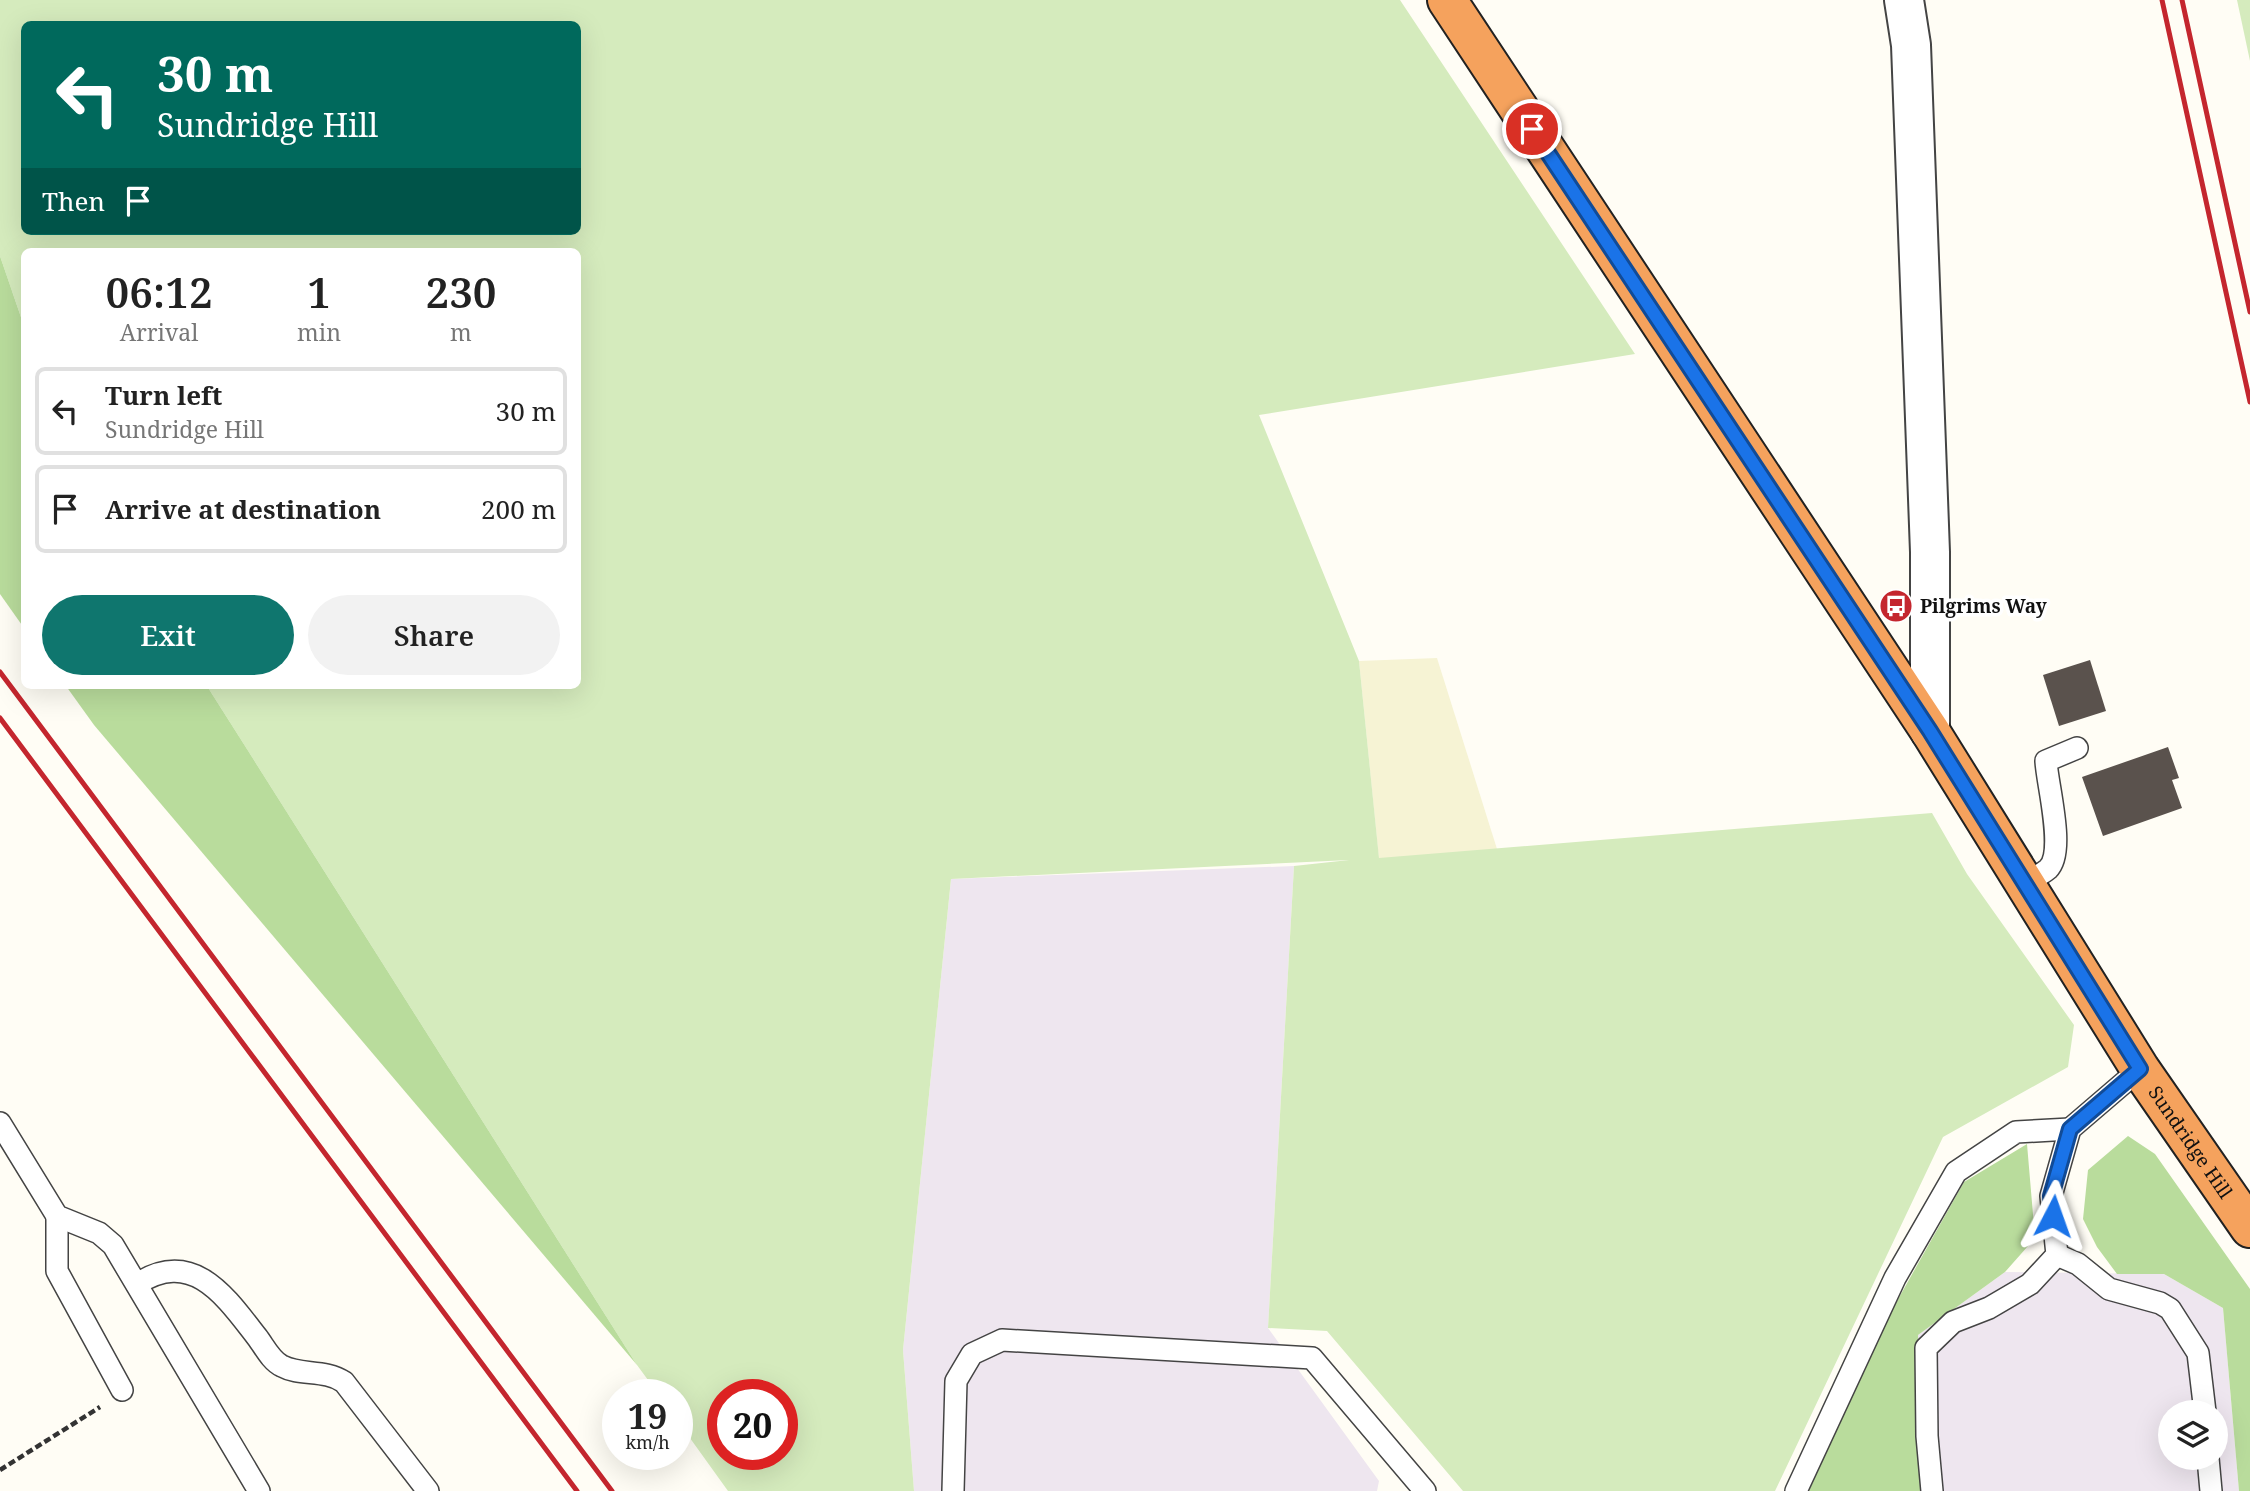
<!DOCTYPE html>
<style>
body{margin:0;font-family:"Noto Serif",serif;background:#f2f2f2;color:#222;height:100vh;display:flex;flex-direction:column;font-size:26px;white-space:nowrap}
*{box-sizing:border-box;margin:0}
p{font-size:23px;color:#767676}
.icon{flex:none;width:38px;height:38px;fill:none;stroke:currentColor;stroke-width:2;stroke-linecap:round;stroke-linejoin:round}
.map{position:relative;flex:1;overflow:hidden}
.drawer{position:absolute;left:21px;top:248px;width:560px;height:441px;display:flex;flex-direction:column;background:#fff;border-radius:10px;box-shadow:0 7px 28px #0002}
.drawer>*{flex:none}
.guide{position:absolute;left:21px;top:21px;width:560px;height:214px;border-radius:10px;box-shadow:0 7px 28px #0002;background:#00695c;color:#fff;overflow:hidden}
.controls{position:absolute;left:2158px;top:1400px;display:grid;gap:14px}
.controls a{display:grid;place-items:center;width:70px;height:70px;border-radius:50%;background:#fff;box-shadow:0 7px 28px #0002;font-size:35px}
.speed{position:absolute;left:602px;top:1379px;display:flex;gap:14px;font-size:35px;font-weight:700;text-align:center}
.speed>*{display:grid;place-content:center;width:91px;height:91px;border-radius:50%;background:#fff;box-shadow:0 7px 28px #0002;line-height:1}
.speed small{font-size:18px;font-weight:400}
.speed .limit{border:10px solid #d22;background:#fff;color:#111}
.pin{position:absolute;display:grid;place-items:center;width:60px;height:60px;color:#fff;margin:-30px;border:4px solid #fff;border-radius:50%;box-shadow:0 2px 7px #0007}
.me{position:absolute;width:77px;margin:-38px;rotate:4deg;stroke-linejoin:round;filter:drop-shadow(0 0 5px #0008)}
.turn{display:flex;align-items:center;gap:24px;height:147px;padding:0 21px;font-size:32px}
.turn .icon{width:91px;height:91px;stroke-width:2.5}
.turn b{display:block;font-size:49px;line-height:60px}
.then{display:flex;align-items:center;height:66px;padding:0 21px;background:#0003;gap:14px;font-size:26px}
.eta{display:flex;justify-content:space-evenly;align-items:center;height:119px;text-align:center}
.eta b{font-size:42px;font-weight:600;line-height:49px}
.button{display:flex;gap:14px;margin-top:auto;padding:14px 21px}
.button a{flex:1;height:80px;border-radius:42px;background:#0f766e;color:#fff;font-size:28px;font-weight:600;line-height:80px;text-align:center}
.button a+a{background:#f2f2f2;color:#222}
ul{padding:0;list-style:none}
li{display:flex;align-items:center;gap:21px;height:88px;margin:0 14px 10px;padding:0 7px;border:4px solid #e0e0e0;border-radius:10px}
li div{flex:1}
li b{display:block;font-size:26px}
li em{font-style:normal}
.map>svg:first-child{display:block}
</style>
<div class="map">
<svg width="2250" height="1491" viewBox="0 0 2250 1491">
<rect width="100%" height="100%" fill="#fffdf5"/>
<g fill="#eee6ef" fill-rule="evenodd">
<path d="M1294 866 1268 1328 1379 1481 1377 1491H914L903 1350 951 879Z"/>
<path d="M2005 1272 2164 1274 2223 1308 2239 1491H1927L1918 1335ZM2170 1412H2216V1458H2170Z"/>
</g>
<path fill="#f6f3d4" d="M1437 658 1497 849 1379 859 1359 661Z"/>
<g fill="#d5ebbd" fill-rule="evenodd">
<path d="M0 0H1400L1635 354 1259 415 1359 661 1379 858 1932 813 1967 874 2074 1025 2068 1067 1943 1137 1775 1491H1463L1327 1331 1268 1328 1294 866 1349 860 951 879 903 1350 914 1491H728L677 1420V1395H659L637 1365 207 686H578V252H24V326L0 256ZM24 24H578V231H24ZM723 1395H782V1454H723Z"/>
<path d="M2237 0H2250V61Z"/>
</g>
<g fill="#b9dc9c">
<path d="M0 256 24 326V628L0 594Z"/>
<path d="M66 686H207L637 1365 94 725Z"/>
<path d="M2128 1136 2155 1154 2250 1289V1491H2239L2223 1308 2164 1274H2117L2097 1247 2083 1219 2088 1170Z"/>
<path d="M2027 1144 2035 1238 2005 1272 1918 1335 1927 1491H1809L1870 1349 1964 1182Z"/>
</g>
<g fill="#5a524d">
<path d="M2090 660 2106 711 2059 726 2043 675Z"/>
<path d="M2168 747 2179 778 2172 780 2182 808 2103 836 2082 777Z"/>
</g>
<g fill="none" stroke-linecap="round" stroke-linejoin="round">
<defs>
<g id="lane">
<path d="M2024 883C2031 879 2041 875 2048 869 2066 852 2047 784 2046 761L2077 748"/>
<path d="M0 1123 57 1216 99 1233 113 1245 259 1491"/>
<path d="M57 1216V1271L122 1390"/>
<path d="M2057 1255 2078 1264 2109 1289 2160 1303 2170 1309 2198 1353 2205 1412"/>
<path d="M137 1284C193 1248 225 1296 257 1337 264 1346 271 1361 282 1366 300 1376 325 1369 344 1382L428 1491"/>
<path d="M2208 1458 2211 1491"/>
<path d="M953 1491 956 1381 972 1354 1002 1340 1312 1358 1425 1491"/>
<path d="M1796 1491 1895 1278 1956 1172 2016 1132 2070 1129"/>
<path d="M1932 1491 1927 1436 1926 1348 1953 1322 1989 1308 2030 1284 2057 1255 2051 1196 2070 1129 2140 1069"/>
</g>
<path id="street" d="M1904 0 1911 45 1930 552V731"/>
<g id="highway">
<path id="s1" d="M1447 0 1930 731 2140 1069 2250 1228"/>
</g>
</defs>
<use href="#lane" stroke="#444" stroke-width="24"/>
<use href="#street" stroke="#444" stroke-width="42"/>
<use href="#highway" stroke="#222" stroke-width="42"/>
<path stroke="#333" stroke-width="4.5" stroke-dasharray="7 3.5" stroke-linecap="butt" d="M0 1470 100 1407"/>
<use href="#lane" stroke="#fff" stroke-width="21"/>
<use href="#street" stroke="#fff" stroke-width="38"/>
<use href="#highway" stroke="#f5a25d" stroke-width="38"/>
<g stroke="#c4262e" stroke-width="5">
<path d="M2162 0 2250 402"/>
<path d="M2182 0 2250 312"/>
<path d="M0 672 612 1491"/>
<path d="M0 718 577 1491"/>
</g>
</g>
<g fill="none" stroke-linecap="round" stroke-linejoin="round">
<defs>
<path id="route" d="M1532 129 1930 731 2140 1069 2070 1129 2051 1196 2053 1216"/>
</defs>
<use href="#route" stroke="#114b97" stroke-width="18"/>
<use href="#route" stroke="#1a73e8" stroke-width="12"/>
</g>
<defs>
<symbol id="bus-disc" viewBox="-11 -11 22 22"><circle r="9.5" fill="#c4262e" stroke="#fff"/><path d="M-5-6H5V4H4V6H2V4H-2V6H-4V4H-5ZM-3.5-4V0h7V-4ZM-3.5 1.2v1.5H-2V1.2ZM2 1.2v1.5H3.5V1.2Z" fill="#fff"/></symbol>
</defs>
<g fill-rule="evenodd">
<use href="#bus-disc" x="1877" y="587" width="38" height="38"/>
</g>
<g text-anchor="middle" stroke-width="7" stroke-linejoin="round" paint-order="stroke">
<g font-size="19" font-weight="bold" fill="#111" stroke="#fff" text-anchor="start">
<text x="1920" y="613">Pilgrims Way</text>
</g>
<g font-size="19" fill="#111" stroke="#fff">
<text dy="7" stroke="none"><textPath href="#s1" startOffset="1363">Sundridge Hill</textPath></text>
</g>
</g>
</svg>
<div class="controls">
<a><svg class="icon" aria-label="layers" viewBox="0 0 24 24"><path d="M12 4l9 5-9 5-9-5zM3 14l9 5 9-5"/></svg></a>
</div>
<div class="speed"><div>19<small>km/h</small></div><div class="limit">20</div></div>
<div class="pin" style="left:1532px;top:129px;background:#d93025"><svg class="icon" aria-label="arrive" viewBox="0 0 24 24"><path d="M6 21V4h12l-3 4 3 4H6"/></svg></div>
<svg class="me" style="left:2053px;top:1216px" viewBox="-20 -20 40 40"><path d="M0-17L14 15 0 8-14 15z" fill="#1a73e8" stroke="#fff" stroke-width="4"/></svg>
<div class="guide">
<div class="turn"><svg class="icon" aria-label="left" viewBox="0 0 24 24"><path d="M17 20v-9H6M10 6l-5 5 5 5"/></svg><div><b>30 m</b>Sundridge Hill</div></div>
<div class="then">Then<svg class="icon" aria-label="arrive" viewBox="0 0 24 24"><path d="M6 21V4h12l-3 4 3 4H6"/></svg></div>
</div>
<section class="drawer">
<div class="eta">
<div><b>06:12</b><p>Arrival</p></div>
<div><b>1</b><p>min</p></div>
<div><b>230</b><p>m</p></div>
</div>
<ul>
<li><svg class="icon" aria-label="left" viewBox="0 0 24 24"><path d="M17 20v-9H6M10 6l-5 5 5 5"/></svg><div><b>Turn left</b><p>Sundridge Hill</p></div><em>30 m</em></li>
<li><svg class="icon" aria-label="arrive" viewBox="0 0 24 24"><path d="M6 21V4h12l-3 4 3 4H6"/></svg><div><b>Arrive at destination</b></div><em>200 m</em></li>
</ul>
<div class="button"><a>Exit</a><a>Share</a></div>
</section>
</div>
